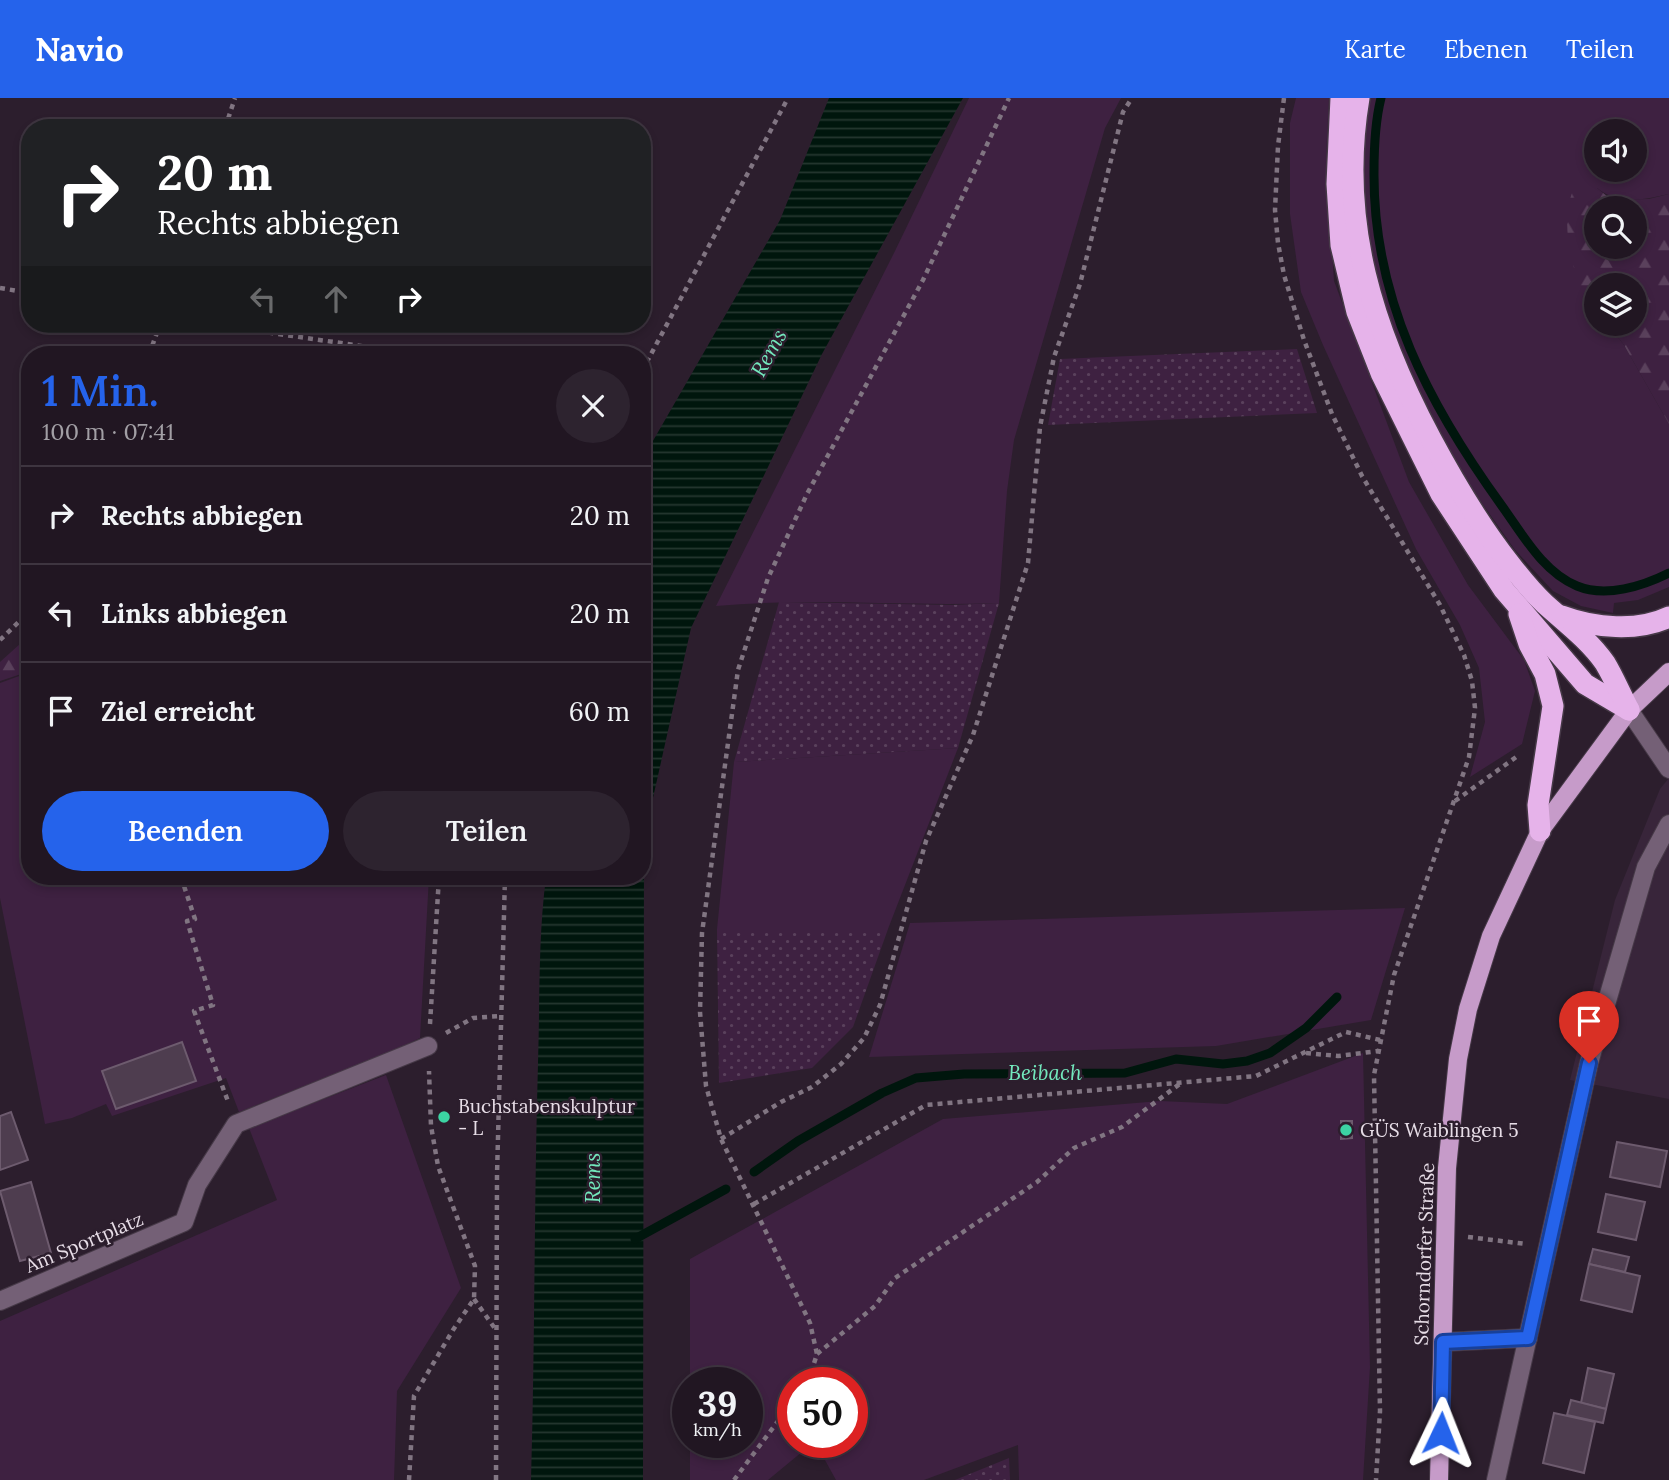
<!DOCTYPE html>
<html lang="de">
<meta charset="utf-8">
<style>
body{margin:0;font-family:Lora,serif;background:#2d232f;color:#f1f3f6;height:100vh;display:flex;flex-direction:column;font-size:26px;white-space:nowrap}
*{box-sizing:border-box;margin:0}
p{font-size:23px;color:#a29fa5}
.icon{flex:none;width:38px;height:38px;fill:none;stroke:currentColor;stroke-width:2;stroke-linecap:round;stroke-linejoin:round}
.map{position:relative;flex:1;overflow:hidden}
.drawer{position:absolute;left:21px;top:248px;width:630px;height:539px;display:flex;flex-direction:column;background:#211622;border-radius:28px;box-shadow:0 4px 10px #0003,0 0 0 2px #3e3540}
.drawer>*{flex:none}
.banner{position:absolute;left:21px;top:21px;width:630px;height:214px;border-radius:28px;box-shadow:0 4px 10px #0003,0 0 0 2px #3e3540;background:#202124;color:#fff;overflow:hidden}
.fabs{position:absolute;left:1584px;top:21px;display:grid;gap:14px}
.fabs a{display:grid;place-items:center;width:63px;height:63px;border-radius:50%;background:#211622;box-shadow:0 4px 10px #0003,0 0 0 2px #3e3540;font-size:35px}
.speed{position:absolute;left:672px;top:1269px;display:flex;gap:14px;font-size:35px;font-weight:700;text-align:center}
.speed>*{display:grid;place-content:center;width:91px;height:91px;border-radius:50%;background:#211622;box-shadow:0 4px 10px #0003,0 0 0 2px #3e3540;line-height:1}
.speed small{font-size:18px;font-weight:400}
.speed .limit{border:10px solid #d22;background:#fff;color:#111}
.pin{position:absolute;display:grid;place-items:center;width:60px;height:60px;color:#fff;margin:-72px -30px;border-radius:50% 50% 50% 0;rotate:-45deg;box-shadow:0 0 7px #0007}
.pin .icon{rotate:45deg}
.me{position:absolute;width:77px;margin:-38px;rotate:2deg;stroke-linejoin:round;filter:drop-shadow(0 0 5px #0008)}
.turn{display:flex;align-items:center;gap:24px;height:147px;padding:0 21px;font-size:32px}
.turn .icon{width:91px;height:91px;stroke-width:2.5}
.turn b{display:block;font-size:49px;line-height:60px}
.lanes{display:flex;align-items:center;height:66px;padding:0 21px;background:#0003;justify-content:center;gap:35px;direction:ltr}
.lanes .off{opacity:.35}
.round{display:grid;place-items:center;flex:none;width:74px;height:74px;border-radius:37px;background:#2d232f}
.overview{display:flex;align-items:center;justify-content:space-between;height:119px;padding:0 21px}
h1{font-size:42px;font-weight:600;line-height:52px;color:#2563eb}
.cta{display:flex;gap:14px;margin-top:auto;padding:14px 21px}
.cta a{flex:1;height:80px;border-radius:42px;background:#2563eb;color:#fff;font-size:28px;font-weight:600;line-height:80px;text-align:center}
.cta a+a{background:#2d232f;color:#f1f3f6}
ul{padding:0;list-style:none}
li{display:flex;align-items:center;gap:21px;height:98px;padding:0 21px;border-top:2px solid #3e3540}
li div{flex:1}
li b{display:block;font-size:26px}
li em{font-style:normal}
header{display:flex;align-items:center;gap:42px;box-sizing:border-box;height:98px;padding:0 35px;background:#2563eb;color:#fff}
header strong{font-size:33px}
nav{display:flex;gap:38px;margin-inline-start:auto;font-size:24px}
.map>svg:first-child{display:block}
</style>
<header>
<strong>Navio</strong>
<nav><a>Karte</a><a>Ebenen</a><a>Teilen</a></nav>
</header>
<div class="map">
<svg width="1669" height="1382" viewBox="0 0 1669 1382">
<defs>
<pattern id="forest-firs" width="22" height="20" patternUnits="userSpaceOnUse" patternTransform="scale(1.75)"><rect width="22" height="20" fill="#3e2141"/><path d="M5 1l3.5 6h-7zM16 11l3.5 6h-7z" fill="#5a415c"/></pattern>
<pattern id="garden-dots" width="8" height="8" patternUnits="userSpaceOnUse" patternTransform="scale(1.75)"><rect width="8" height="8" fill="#3e2141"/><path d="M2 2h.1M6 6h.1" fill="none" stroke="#5a415c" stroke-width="1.8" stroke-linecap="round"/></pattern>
<pattern id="water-rules" width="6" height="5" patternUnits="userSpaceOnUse" patternTransform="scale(1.75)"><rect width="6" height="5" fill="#00160d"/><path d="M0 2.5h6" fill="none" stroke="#253730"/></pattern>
</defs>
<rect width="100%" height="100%" fill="#2c1e2d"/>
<path fill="#38253a" d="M1669 680V1001L1570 982 1615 802 1660 691Z"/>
<g fill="#3e2141" fill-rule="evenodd">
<path d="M969 0H1121L1105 30 1014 342 1007 393 999 505C905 509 810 499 716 508L894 155Z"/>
<path d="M1296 0H1329L1326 60 1334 183 1409 384 1468 487 1524 562 1535 593 1522 646 1470 679 1485 624 1479 570 1460 527 1416 451 1400 416 1323 247 1301 194 1290 116V25Z"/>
<path d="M1368 0H1669V96C1643 102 1618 107 1597 90L1588 204 1596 213V226H1608L1624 247 1669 326V489L1638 502 1614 505 1613 515 1581 508 1553 493 1515 452 1472 391 1441 341 1388 230 1365 139 1361 57ZM1596 33H1634V72H1596Z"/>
<path d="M30 574V779H429L420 940 395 952 239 1014 226 980 112 1018 106 1006 72 1020 45 1026 0 800V585Z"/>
<path d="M958 650 888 831H717L734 664Z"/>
<path d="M1405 810 1371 922 1216 948 869 959 910 825Z"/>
<path d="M1363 955 1370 1269 1363 1382H1019L1018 1347 924 1382H836L815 1344H852V1284H793V1344H814L768 1382H690V1344H747V1284H690V1161L943 1021 1160 1003 1227 1006Z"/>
<path d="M386 977 461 1190 397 1293 394 1382H0V1223L277 1102 249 1030Z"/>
</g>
<g fill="url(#forest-firs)" fill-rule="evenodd">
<path d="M1581 86 1597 90 1608 99 1618 102 1649 101 1669 96V326L1624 247 1608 226H1634V187H1596V213C1574 191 1560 128 1571 98 1572 93 1577 89 1581 86ZM1596 110H1634V149H1596Z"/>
<path d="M30 537V573L0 583V564Z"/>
</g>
<g fill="url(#garden-dots)">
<path d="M1297 251 1317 315 1048 327 1060 261Z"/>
<path d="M779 504 953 507 999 505 958 650 734 664Z"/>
<path d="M717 831H888L853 929 812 970 719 985Z"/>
<path d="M1009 1360 1010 1382H955Z"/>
</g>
<path fill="url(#water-rules)" d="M829 0H963L822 256 691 530 644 740 643 1382H531C535 1243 534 1104 538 965 540 904 538 840 546 779H642V367L646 355 780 122Z"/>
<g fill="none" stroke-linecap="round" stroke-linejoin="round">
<g stroke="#00160d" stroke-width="9">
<path d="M1381 0C1375 24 1374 49 1374 74 1373 202 1429 307 1502 408 1523 437 1543 474 1577 488 1606 500 1643 488 1669 475"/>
<path d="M754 1074 798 1043 882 995 916 980 964 976 1125 975 1176 961 1223 966 1247 963 1270 955 1306 930 1337 899"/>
<path d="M635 1141 726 1091"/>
</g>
</g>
<g fill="#4e3d4f" stroke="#6d5b6e" stroke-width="2">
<path d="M182 944 196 983 116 1011 102 973Z"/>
<path d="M11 1014 28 1062 0 1072V1018Z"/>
<path d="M1341 1023H1352V1040L1341 1041Z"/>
<path d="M1617 1044 1667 1053 1660 1089 1610 1079Z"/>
<path d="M31 1084 51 1155 20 1163 0 1093Z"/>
<path d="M1606 1096 1645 1104 1636 1142 1598 1134Z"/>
<path d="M1593 1151 1629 1159 1625 1174 1589 1166Z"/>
<path d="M1589 1166 1640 1178 1632 1214 1581 1202Z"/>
<path d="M1588 1270 1614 1276 1606 1311 1581 1305Z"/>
<path d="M1571 1302 1606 1311 1603 1325 1567 1317Z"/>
<path d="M1554 1315 1595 1324 1584 1375 1543 1365Z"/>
</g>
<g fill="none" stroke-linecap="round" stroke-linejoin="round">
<defs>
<g id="minor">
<path d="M1629 612 1669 671"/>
<path d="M0 1203 184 1124 197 1087 236 1026 428 948"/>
<path d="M1443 1244 1528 1240"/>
<path d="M1496 1382 1589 965 1646 769 1669 726"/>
</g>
<path id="major" d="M1439 1382 1447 1070 1458 961 1468 911 1491 838 1540 733 1629 612 1669 574"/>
<g id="highway">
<path d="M1341 0 1337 86 1341 147 1357 214 1381 275 1441 396 1504 492 1585 586 1629 612"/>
<path d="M1359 0C1338 124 1373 232 1431 341 1454 384 1479 427 1510 466 1520 479 1532 494 1545 506 1565 524 1589 542 1605 565 1614 580 1621 597 1629 612"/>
<path d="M1519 516 1529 546 1545 576 1553 608 1538 707 1540 733"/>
<path d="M1562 518C1594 530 1638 534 1669 519"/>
</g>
</defs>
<use href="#minor" stroke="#463947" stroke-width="20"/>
<use href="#major" stroke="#463947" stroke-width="20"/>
<use href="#highway" stroke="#463947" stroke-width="24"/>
<g stroke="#817582" stroke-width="4.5" stroke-dasharray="5 5" stroke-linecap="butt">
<path d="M1284 0 1278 48 1275 112 1278 145 1284 177 1304 242 1332 316 1362 378 1440 507 1464 557 1472 583 1475 610 1469 659 1394 877 1374 977 1380 1313 1376 1382"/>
<path d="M225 30 235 0"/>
<path d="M0 190 30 195"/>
<path d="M209 226 424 257"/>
<path d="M149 257 160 226"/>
<path d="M642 273 788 0"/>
<path d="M0 542 30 513"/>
<path d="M1455 703 1519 657"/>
<path d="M181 779 195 821 187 823 213 907 194 913 229 1006"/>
<path d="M430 926 439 779"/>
<path d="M446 935 473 920 500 918"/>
<path d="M1306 955 1338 958 1378 953"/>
<path d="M721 1041 781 1004 812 989 841 966 864 940 880 907 926 743 973 637 1028 465 1040 329 1054 259 1080 186 1123 14 1132 0"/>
<path d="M754 1106 926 1007 1256 978 1346 934 1380 942"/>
<path d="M1468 1139 1526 1146"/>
<path d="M474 1201 496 1232"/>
<path d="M817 1256 875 1208 895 1180 1037 1084 1074 1050 1122 1029 1181 985"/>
<path d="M808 1284 817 1256 810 1225 721 1041 706 988 700 914 702 835 738 572 768 480 807 396 923 182 1009 0"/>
<path d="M409 1382 414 1298 453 1232 474 1201 475 1168 438 1068 431 1028 429 973"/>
<path d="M496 1382 497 1077 505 779"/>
<path d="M734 1382 793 1303"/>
</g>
<use href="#minor" stroke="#746076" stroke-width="18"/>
<use href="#major" stroke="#c69bc9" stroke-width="18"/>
<use href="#highway" stroke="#e6b3ea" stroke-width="21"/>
</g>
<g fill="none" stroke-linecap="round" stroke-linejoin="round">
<defs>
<path id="route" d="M1441 1335 1443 1244 1528 1240 1589 965"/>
</defs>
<use href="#route" stroke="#184099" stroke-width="18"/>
<use href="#route" stroke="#2563eb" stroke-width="12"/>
</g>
<g fill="#3cd4a3" stroke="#2c1e2d" stroke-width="2.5">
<circle cx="444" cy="1019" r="7"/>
<circle cx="1346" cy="1032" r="7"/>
</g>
<g text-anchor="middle" stroke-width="5" stroke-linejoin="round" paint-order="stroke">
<g font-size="19" fill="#e7dde7" stroke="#2c1e2d" text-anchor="start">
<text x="458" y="1015">Buchstabenskulptur<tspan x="458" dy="22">- L</tspan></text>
<text x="1360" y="1039">GÜS Waiblingen 5</text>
</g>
<g font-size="19" fill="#e7dde7" stroke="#2c1e2d">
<text transform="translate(84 1144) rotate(-23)" y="7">Am Sportplatz</text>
<text transform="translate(1424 1156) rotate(-88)" y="7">Schorndorfer Straße</text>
</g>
<g font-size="21" font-style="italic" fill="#73e8bd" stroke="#2c1e2d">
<text transform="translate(769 255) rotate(-61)" y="7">Rems</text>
<text x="1045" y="982">Beibach</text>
<text transform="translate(593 1080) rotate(-90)" y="7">Rems</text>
</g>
</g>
</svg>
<div class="fabs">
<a><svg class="icon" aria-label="sound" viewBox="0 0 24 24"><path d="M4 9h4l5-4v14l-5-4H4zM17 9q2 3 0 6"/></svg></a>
<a><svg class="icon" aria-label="search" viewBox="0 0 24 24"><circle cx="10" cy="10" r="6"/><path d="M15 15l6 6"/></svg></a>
<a><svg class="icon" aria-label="layers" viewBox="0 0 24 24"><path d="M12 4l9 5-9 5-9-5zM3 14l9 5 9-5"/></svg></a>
</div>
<div class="speed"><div>39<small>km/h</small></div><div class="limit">50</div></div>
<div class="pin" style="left:1589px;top:965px;background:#d93025"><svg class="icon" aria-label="arrive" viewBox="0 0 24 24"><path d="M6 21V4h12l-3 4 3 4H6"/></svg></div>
<svg class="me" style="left:1441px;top:1335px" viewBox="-20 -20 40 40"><path d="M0-17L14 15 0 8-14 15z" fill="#2563eb" stroke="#fff" stroke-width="4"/></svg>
<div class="banner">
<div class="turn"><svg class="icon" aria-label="right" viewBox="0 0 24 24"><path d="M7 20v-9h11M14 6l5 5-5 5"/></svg><div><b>20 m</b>Rechts abbiegen</div></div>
<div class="lanes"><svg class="icon off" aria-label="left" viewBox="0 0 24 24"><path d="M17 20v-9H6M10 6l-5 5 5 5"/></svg><svg class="icon off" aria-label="ahead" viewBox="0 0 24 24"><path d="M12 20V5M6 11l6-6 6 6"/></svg><svg class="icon" aria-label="right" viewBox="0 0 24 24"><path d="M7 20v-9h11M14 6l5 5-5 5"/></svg></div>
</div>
<section class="drawer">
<div class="overview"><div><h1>1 Min.</h1><p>100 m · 07:41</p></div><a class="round"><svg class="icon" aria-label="close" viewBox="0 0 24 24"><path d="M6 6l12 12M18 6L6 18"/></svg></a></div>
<ul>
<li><svg class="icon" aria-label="right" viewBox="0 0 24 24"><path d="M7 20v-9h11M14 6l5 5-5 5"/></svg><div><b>Rechts abbiegen</b></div><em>20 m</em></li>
<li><svg class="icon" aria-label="left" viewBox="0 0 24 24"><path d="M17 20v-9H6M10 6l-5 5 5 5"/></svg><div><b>Links abbiegen</b></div><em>20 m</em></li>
<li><svg class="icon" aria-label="arrive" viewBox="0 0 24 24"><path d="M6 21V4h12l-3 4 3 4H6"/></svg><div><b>Ziel erreicht</b></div><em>60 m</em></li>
</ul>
<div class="cta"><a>Beenden</a><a>Teilen</a></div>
</section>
</div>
